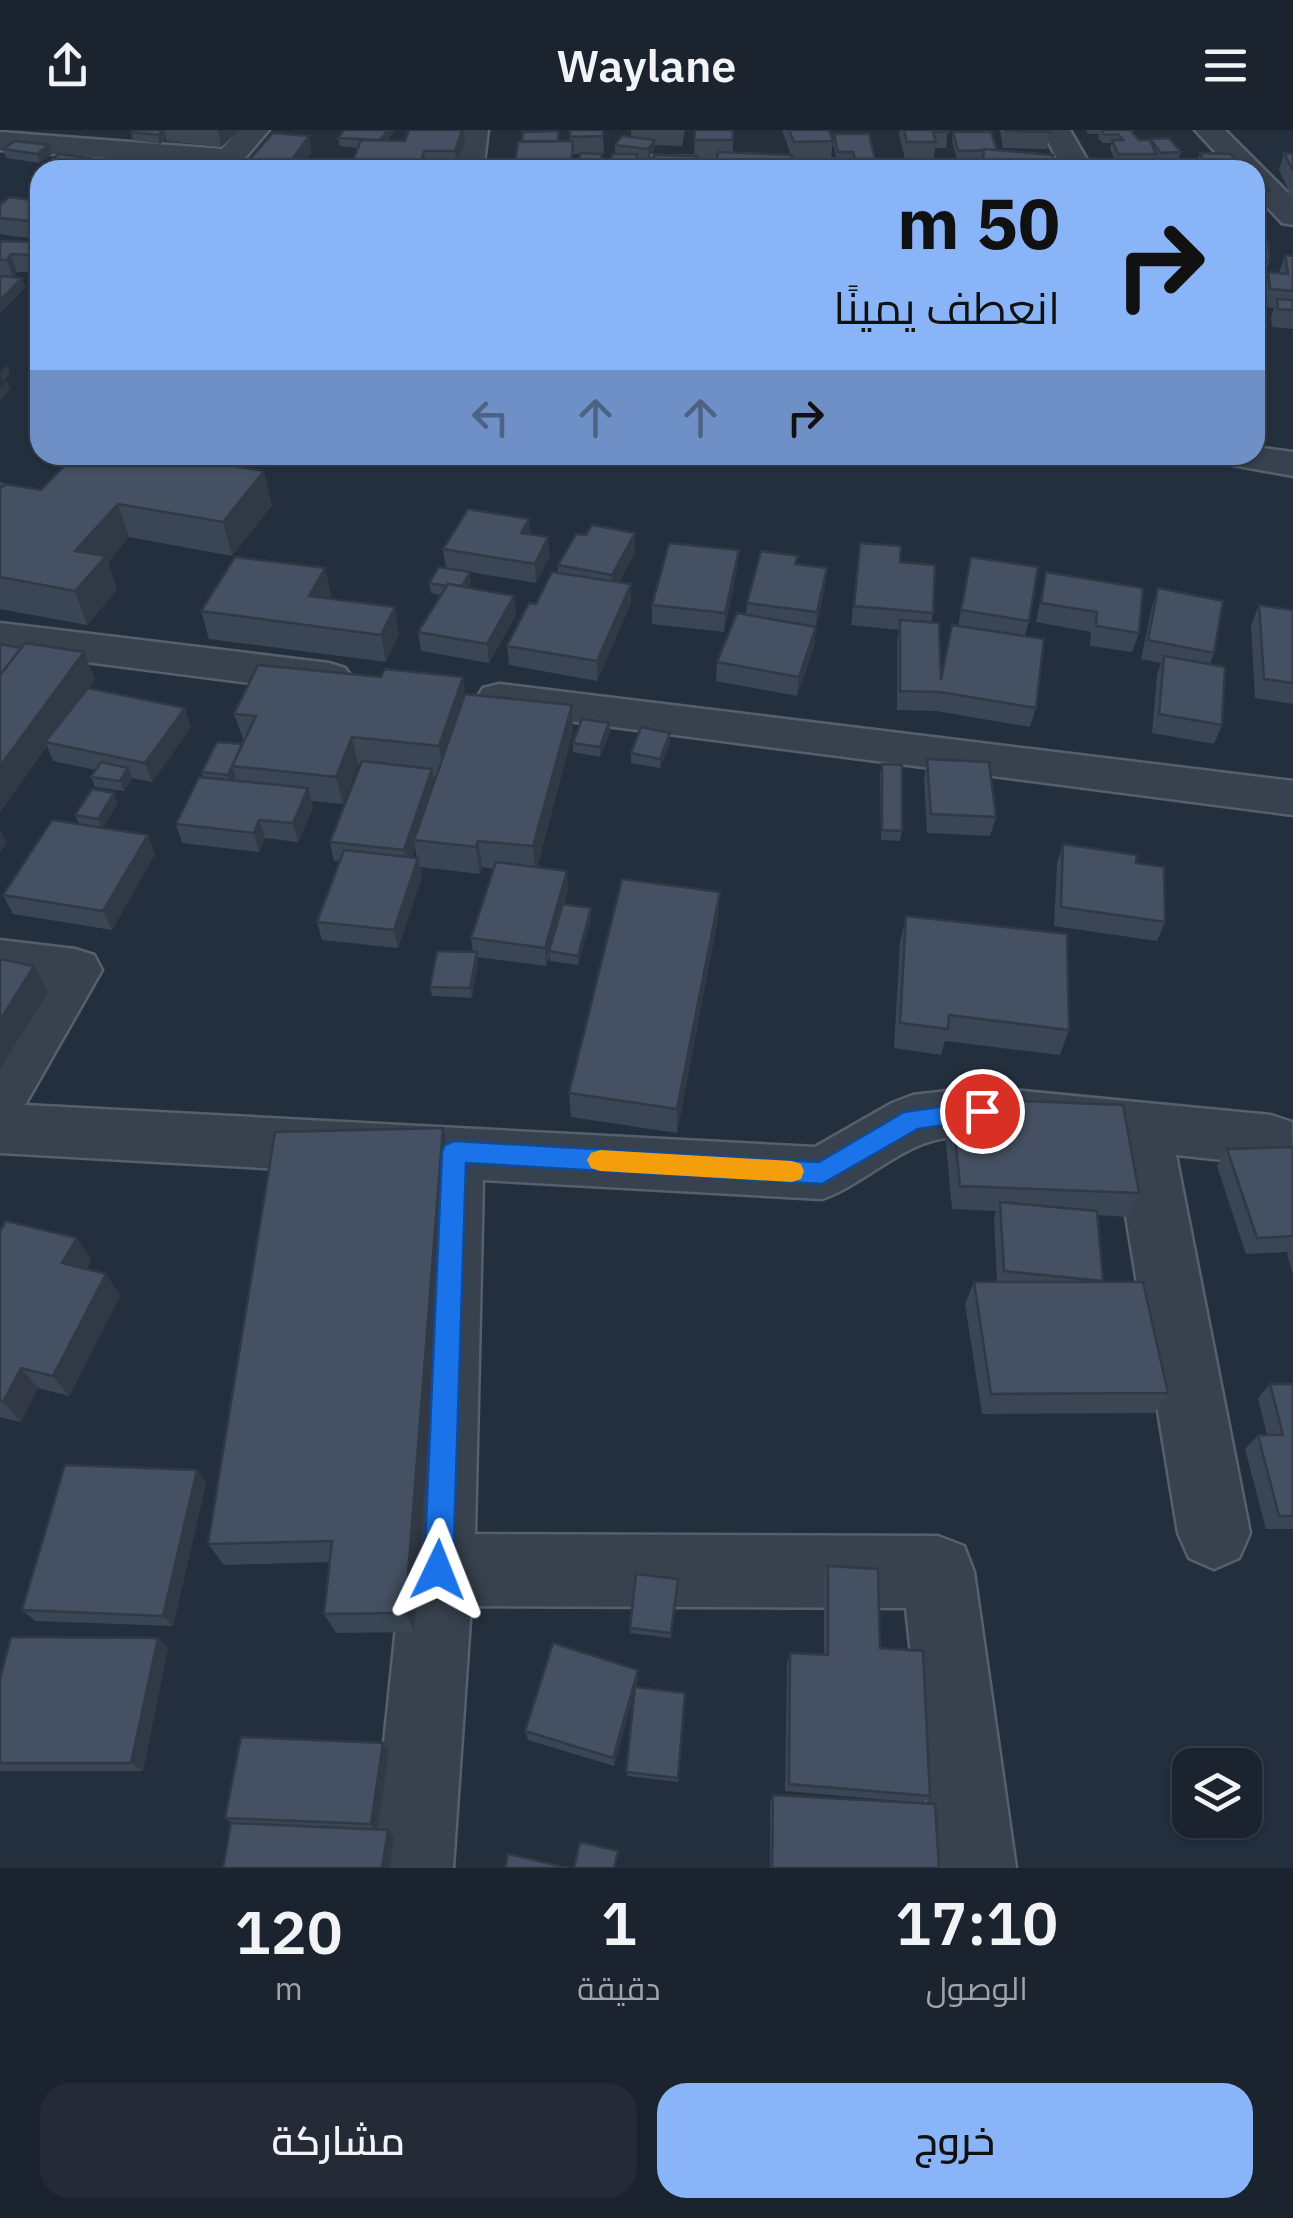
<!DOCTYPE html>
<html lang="ar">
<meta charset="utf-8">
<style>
body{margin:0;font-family:"IBM Plex Sans",Cairo,sans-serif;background:#242b36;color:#f1f3f6;direction:rtl;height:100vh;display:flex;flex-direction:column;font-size:38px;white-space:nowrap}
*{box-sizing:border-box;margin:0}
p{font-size:32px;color:#a0a4aa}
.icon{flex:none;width:55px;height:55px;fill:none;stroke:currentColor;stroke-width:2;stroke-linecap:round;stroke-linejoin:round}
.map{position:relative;height:1738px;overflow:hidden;direction:ltr}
.details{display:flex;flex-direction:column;background:#1b232e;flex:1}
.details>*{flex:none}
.top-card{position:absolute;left:30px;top:30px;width:1235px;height:305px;border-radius:30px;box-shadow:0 2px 8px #0004,0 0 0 2px #39404a;direction:rtl;background:#8ab4f8;color:#111;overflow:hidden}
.tools{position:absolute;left:1172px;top:1618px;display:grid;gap:20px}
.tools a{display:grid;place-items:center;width:90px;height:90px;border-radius:20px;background:#1b232e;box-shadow:0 2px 8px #0004,0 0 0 2px #39404a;font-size:50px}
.pin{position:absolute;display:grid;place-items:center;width:85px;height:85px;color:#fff;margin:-42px;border:5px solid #fff;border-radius:50%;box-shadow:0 2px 10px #0007}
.me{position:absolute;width:110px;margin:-55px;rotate:2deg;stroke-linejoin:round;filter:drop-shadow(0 0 8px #0008)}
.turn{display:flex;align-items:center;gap:35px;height:210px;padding:0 40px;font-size:45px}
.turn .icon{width:130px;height:130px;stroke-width:2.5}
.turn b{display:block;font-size:70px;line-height:85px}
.lanes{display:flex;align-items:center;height:95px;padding:0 40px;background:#0003;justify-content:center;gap:50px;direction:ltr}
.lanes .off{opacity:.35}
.eta{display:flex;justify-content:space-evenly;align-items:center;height:170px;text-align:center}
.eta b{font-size:60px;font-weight:600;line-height:70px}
.action{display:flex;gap:20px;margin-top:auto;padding:20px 40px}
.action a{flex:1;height:115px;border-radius:30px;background:#8ab4f8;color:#111;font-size:40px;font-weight:600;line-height:115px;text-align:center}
.action a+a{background:#242b36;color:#f1f3f6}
header{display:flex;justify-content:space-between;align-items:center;height:130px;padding:0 40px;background:#1b232e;font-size:45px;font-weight:600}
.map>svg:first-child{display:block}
</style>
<header><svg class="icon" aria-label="menu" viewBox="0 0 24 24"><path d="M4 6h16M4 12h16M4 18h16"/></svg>Waylane<svg class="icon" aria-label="share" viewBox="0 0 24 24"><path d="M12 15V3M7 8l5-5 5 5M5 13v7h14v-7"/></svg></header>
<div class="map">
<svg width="1293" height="1738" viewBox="0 0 1293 1738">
<rect width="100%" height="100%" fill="#242f3e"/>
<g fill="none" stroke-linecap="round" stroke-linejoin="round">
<defs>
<g id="street">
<path d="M239 0H269L240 34 230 37 0 20V2L222 19Z"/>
<path d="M460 0H488L483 40H461L457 35Z"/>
<path d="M1042 0H1070L1093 40H1063Z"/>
<path d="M1195 0H1225L1293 68V95L1282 93 1255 64V40H1232Z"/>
<path d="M642 26 879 31 890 34 894 40H631L627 35 631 29Z"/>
<path d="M1255 317 1293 322V346L1227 334 1222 326 1255 325Z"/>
<path d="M0 493 329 533 345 538 352 548 345 558 329 563 0 521Z"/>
<path d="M499 554 1293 651V685L483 580 476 569 483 558Z"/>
<path d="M0 810 75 819 94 825 102 840 25 975 815 1017 892 973 913 965 981 957 1271 985 1292 992 1293 1047 1261 1034 1176 1025 1250 1403 1239 1428 1214 1439 1189 1428 1178 1403 1115 1019C1060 1014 976 994 923 1014 888 1027 859 1056 822 1069L483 1050 475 1404 938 1406 964 1416 974 1442 1016 1738H934L906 1478 471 1476 453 1738H371L402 1440 423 1047 0 1023V916L37 856 0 852Z"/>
</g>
</defs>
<use href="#street" stroke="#565f6c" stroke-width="5"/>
<use href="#street" fill="#38414e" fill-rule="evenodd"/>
</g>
<g fill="#3b4654" fill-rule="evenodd">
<path d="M133 0H240L221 17 167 11 166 8 160 14 133 10 131 2Z"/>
<path d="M570 0 603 6 604 23 595 24 603 32 602 40H578L580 24H573V40L559 11H570Z"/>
<path d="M631 0H685L682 16 655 15V18L648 28 615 23V15L631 7Z"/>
<path d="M695 0H733V23L791 25 782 0H829L833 11 831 28 793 29 792 27H697L653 38 694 25Z"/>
<path d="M900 0H948L946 18H935L934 29H905L899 4Z"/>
<path d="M1000 0H1050L1047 19 1003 18Z"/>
<path d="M1086 0H1134L1133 3 1139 10H1150L1181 22 1178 30 1159 32 1155 27 1154 33H1116L1110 18 1112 13H1103L1098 8 1099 4H1088Z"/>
<path d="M953 2 997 20 1053 40H981L982 30H957L952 10Z"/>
<path d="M834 4 875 29 874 36 853 35 852 31H837L833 13Z"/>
<path d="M338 8 388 10H465L457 38 426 40H352L351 35 358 18 340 16Z"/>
<path d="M49 15 52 24 40 33 6 28 3 19Z"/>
<path d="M1200 23 1237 34 1235 40H1170L1201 39 1197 32Z"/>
<path d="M1284 23 1293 24V75L1288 66 1289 61 1279 40Z"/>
<path d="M1084 32 1112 38V40H1082Z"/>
<path d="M1255 41 1269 61 1266 70H1255Z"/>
<path d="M40 71V110L0 104V75Z"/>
<path d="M0 111 40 113V138L37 142H17L13 147 26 157 0 183Z"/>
<path d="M1255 111 1270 130 1267 139 1263 138 1267 146 1268 142 1279 143 1285 125 1293 126V199L1272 197 1271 187 1274 178 1264 177 1262 160 1264 156H1255Z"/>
<path d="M0 352 41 360 272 375 232 426 129 407 108 432 117 460 87 495 0 479Z"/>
<path d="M635 403V422L619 452 631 454V473L597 551 509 535 507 516 558 443V435L586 405Z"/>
<path d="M530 404 550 426 536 453 446 438 443 419Z"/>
<path d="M860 413 900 432 933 483 931 492 941 550 958 496 971 427 1029 491 1025 506 1036 578 1030 597 936 581 897 580V510L899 500 851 495Z"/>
<path d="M739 420 737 439 724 502 652 494V475Z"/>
<path d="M797 434 827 438 825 457 816 497 814 516 797 566 716 551 717 532 746 484 747 473Z"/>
<path d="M325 438 331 466 329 468 399 504 386 532 209 509 201 481Z"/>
<path d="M1046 442 1139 503 1132 522 1090 516 1091 502 1036 492Z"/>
<path d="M471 452 468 457 514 466 516 485 489 533 421 521 418 502 441 465 431 463 429 453Z"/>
<path d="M1158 458 1214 523 1210 534 1222 595 1214 614 1152 603 1157 545 1161 533 1141 529 1152 477Z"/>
<path d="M1259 475 1293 480V574L1255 568 1251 495Z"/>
<path d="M0 514 21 518 84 522 95 550 89 558 191 597 152 652 132 648 124 661 95 657 91 647 96 640 53 631 47 616 0 682Z"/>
<path d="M381 547H463L465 564 573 602 537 737 568 760 564 774 591 788 578 835 550 831V825L546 836 477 827 478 831 472 868 432 866 430 857 473 822 471 808 494 739 482 737 480 744 420 737 422 747 398 818 322 810 317 792 340 731H334L330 712 361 634H358L343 674 312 671 313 677 298 712 265 708 259 722 182 713 176 694 203 647 202 642 242 614 244 611 234 584ZM415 717 417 728H412Z"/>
<path d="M609 593 610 603 600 627 573 622V613Z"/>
<path d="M670 613 660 638 631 633V623Z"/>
<path d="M927 629 996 687 990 706 927 703 924 648Z"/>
<path d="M882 634 902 701 900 711 881 710 880 644Z"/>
<path d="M118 673 102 698 155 724 112 800 13 784 3 765 79 694 75 685Z"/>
<path d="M1063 714 1136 733 1165 792 1157 811 1054 796 1057 733Z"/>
<path d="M720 762 718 788 677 1003 571 987 569 963Z"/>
<path d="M906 786 1069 900 1060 925 945 911 941 925 894 918 900 812Z"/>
<path d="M951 968 1139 1063 1127 1087 1097 1085 1103 1152 1168 1263 1154 1283 982 1284 965 1174 974 1152H997L994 1088 996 1081 952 1079 944 993Z"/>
<path d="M1293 1017V1145L1287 1124 1289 1122 1246 1124 1217 1036 1227 1019Z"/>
<path d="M449 1028 414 1502 336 1503 324 1484 330 1432 224 1435 208 1414Z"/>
<path d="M0 1101 91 1130 87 1139 106 1144 120 1166 69 1266 38 1258 21 1292 0 1287Z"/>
<path d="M1270 1254H1293V1399H1266L1245 1319 1258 1305H1267L1258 1268Z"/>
<path d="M206 1353 173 1496 35 1491 22 1480Z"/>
<path d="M828 1436 880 1518 930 1666 923 1673 785 1661 787 1533 790 1523 824 1525V1447Z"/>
<path d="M678 1449 671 1508 630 1503V1498Z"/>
<path d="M158 1508 168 1518 143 1641H0V1549Z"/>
<path d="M638 1540 636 1557 685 1563 678 1652 627 1646 635 1560 614 1636 528 1610 525 1601Z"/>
<path d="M383 1613 389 1621 377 1699 388 1700 394 1706 390 1738H223L232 1693 225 1688Z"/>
<path d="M773 1665 939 1738H770V1672Z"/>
</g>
<g fill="#303945">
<path d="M163 0H165L166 8 160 14 158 5Z"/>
<path d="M218 0H240L221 17Z"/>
<path d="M388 0H395L381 20 379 11Z"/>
<path d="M462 0H464L465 10 457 38 455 21Z"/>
<path d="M309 6 312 23 299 40 290 32Z"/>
<path d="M655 10V18L648 28V19Z"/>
<path d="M49 15 52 24 40 33 37 24Z"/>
<path d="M424 21 426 38V40H422L421 31Z"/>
<path d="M102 30 105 38 103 40H90Z"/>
<path d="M39 112 40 138 37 142 31 125Z"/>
<path d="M11 124 17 142 13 148 7 130Z"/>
<path d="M22 148 26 157 0 183V170Z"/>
<path d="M7 234 10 244 2 254 0 242Z"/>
<path d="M7 250 10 259 0 271V257Z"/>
<path d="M264 341 272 375 232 426 223 392Z"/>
<path d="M118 374 129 407 108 432 117 460 87 495 75 461V421Z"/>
<path d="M529 389 531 408 521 403Z"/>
<path d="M635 403V422L613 464 612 445Z"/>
<path d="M548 407 550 426 536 453 535 434Z"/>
<path d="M739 420 737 439 724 502 725 483Z"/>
<path d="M325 438 331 466 316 493 309 466Z"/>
<path d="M827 438 825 457 815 500 816 497 814 516 797 566 799 547 815 501 817 482Z"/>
<path d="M470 442 471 452 462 468 460 459Z"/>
<path d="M631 454V473L597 551V531Z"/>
<path d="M514 466 516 485 489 533 487 514Z"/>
<path d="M395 477 399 504 386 532 381 505Z"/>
<path d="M84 522 95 550 50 613 45 612 47 616 0 682V636Z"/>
<path d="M463 547 467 574 443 643 439 616Z"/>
<path d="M572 575 573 602 535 743 533 716Z"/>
<path d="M185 578 191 597 152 652 145 633Z"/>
<path d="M609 593 610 603 600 627V617Z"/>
<path d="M670 603V613L660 638V629Z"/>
<path d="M352 607 358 634 343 674 336 647Z"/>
<path d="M232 636 235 646 231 655 228 645Z"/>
<path d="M128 638 132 648 124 661 120 651Z"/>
<path d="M432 639 436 658 414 710 415 717 408 739 404 720Z"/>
<path d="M308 658 313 677 298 712 293 693Z"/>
<path d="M114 663 118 673 102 699 98 689Z"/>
<path d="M259 690 265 708 259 722 254 703Z"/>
<path d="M0 700 7 713 0 722Z"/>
<path d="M148 705 155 724 112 800 103 781Z"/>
<path d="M478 711 482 737 480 744 476 717Z"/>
<path d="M418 728 422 747 398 818 394 800Z"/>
<path d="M567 741 568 760 551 821H549L546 836 545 818Z"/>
<path d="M720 762 718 788 677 1003V979Z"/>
<path d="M591 778V788L578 835V826Z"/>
<path d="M477 822 478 831 472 868 470 858Z"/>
<path d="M34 836 48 862 0 939V890Z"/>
<path d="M443 998 449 1028 414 1502 405 1483Z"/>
<path d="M77 1108 91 1130 78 1156 62 1133Z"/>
<path d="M106 1144 120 1166 69 1266 53 1246Z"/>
<path d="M21 1238 38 1258 21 1292 3 1272Z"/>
<path d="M197 1340 206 1353 173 1496 163 1486Z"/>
<path d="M158 1508 168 1518 143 1641 131 1633Z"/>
<path d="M638 1540V1550L614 1636 613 1628Z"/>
<path d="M383 1613 389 1621 377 1701 371 1694Z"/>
<path d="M388 1700 394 1706 390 1738H382Z"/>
</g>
<g fill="#455162" stroke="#303945" stroke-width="2.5">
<path d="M133 0H163L158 5 131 2Z"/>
<path d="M344 0H388L380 10 338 8Z"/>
<path d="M409 0H462L455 21H424L421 31 390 30 387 36 351 35 361 10 405 11Z"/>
<path d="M570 0H603V6L570 7Z"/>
<rect x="695" y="0" width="38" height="10"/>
<path d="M789 0H829L833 11 794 12Z"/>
<path d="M904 0H948L949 2H933L936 12H907Z"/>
<path d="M1006 0H1050L1051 2 1006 1Z"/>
<path d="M1101 0H1130L1139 10H1150L1156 24H1118L1112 10H1123L1118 4 1105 5Z"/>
<path d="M558 1V11H522L523 2Z"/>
<path d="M953 2H991L997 20 958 21Z"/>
<path d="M273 3 309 6 290 32 309 34 304 40H240Z"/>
<path d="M834 4H869L875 29H855L853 22H838Z"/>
<path d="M622 6 655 10 648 19 615 15Z"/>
<path d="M1169 8 1181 22 1161 23 1150 9Z"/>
<path d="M15 11 49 15 37 24 3 19Z"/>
<path d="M573 11 571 40H514L518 12Z"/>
<path d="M984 19 1053 25V40H1002L982 37Z"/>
<path d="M718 22 792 25 790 40H715Z"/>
<path d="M580 23 602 24 600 39H578Z"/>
<path d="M1200 23 1231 24 1237 34H1205Z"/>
<path d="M1284 23 1293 24V41Z"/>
<path d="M59 24 102 30 90 40 41 38Z"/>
<path d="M612 24H637L636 40H610Z"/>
<path d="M654 25 697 26 696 40H644V38H653Z"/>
<path d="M1107 30 1112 38 1089 39 1084 32Z"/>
<path d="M114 33 159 39 105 40Z"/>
<path d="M832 33 884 37V40H831Z"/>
<path d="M427 37 489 39 426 40Z"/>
<path d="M1255 41H1259L1269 61H1255Z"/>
<path d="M9 67 40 71V92L0 88V75Z"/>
<path d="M0 111 39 112 31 125 11 124 7 130H0Z"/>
<path d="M1255 111 1268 112 1270 130 1255 128Z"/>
<path d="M1285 125 1293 126V161L1270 159 1268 142 1288 144Z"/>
<path d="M1255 130H1260L1267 147 1255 146Z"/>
<path d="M0 146 22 148 0 170Z"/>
<path d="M1277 169 1293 170V180L1278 179Z"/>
<path d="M75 325H168L264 341 223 392 118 374 75 421 106 426 75 461 0 447V359L5 354 41 360Z"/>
<path d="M468 379 529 389 521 403 548 407 535 434 443 419Z"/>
<path d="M592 395 635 403 612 445 558 435 576 404 586 405Z"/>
<path d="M669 413 739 420 725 483 652 475Z"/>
<path d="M860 413 901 416 900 432 935 435 933 483 854 476Z"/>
<path d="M761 421 798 426 795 434 827 438 817 482 747 473Z"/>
<path d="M235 427 325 438 309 466 395 477 381 505 201 481Z"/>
<path d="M971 427 1038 437 1029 491 961 480Z"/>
<path d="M439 437 470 442 462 456 448 454 446 456 429 453Z"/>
<path d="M552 442 631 454 597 531 507 516 529 473 536 474Z"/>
<path d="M1046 442 1143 458 1139 503 1096 496 1097 482 1041 473Z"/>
<path d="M448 454 514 466 487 514 418 502Z"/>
<path d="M1158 458 1223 471 1214 523 1148 510Z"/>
<path d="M1259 475 1293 480V553L1264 549Z"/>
<path d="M737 483 816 497 799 547 717 532Z"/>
<path d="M900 490 939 493 941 550 952 495 1044 509 1036 578 940 562 900 561Z"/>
<path d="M25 513 84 522 0 636V545Z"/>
<path d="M0 514 21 518 0 545Z"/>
<path d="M1164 526 1225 537 1222 595 1159 584Z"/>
<path d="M258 535 381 547 385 539 463 547 439 616 352 607 336 647 232 636 256 586 234 584Z"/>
<path d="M88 558 185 578 145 633 45 612Z"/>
<path d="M465 564 572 575 533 716 478 711 476 717 414 710Z"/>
<path d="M582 589 609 593 600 617 573 613Z"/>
<path d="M641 597 670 603 660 629 631 623Z"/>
<path d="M217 612 242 614 228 645 202 642Z"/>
<path d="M927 629 989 632 996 687 931 684Z"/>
<path d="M362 631 432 639 404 720 330 712Z"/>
<path d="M101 632 128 638 120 651 91 647Z"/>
<path d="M882 634 902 635V701L882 700Z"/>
<path d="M199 647 308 658 293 693 259 690 254 703 176 694Z"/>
<path d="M92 659 114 663 98 689 75 685Z"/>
<path d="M52 690 148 705 103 781 3 765Z"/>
<path d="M1063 714 1137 725 1136 733 1164 737 1165 792 1061 777Z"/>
<path d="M344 720 418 728 394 800 317 792Z"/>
<path d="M496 732 567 741 545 818 471 808Z"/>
<path d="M622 749 720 762 677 979 569 963Z"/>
<path d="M563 774 591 778 578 826 549 821Z"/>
<path d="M906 786 1067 804 1069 900 949 885 948 899 900 893Z"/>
<path d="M437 821 477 822 470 858 430 857Z"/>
<path d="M0 829 34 836 0 890Z"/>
<path d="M951 968 1123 975 1139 1063 960 1056Z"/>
<path d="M443 998 405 1483 324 1484 332 1411 208 1414 275 1002Z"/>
<path d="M1293 1017V1106L1257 1108 1227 1019Z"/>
<path d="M1000 1072 1097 1081 1103 1151 1004 1141Z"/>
<path d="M6 1091 77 1108 62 1133 106 1144 53 1246 21 1238 3 1272 0 1271V1101Z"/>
<path d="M974 1152H1143L1168 1263 991 1264Z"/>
<path d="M1270 1254H1293V1386H1279L1258 1305H1283Z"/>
<path d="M65 1335 197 1340 163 1486 22 1480Z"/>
<path d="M828 1436 878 1439 880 1518 923 1521 930 1666 789 1654 790 1523 828 1525Z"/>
<path d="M636 1444 678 1449 671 1503 630 1498Z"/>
<path d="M11 1507 158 1508 131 1633H0V1549Z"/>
<path d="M553 1513 638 1540 613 1628 525 1601Z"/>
<path d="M635 1557 685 1563 678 1648 626 1642Z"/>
<path d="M241 1607 383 1613 371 1694 225 1688Z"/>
<path d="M773 1665 935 1674 939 1738H772Z"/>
<path d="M231 1693 388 1700 382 1738H223Z"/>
<path d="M580 1712 618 1721 614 1738H574Z"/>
<path d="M508 1724 568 1738H505Z"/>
</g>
<path fill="#1a73e8" stroke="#114b97" stroke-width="2.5" d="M982 971 990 974 994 981 990 988 918 999 822 1054 466 1033 453 1440 449 1451 438 1455 428 1451 424 1440 442 1022 445 1015 454 1011 819 1032 904 982Z"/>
<path fill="#f59e0b" d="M600 1020 792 1031 801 1034 804 1041 801 1049 792 1052 600 1041 591 1038 587 1030 591 1023Z"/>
</svg>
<div class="tools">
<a><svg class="icon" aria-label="layers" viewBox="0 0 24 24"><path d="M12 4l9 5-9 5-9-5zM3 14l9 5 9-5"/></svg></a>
</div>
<div class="pin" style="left:982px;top:981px;background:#d93025"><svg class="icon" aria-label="arrive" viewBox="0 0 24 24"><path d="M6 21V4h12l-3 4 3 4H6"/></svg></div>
<svg class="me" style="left:438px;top:1440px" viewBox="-20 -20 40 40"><path d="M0-17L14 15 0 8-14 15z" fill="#1a73e8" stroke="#fff" stroke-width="4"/></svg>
<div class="top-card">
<div class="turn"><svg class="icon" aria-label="right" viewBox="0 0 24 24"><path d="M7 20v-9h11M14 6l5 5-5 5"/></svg><div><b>50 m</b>انعطف يمينًا</div></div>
<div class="lanes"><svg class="icon off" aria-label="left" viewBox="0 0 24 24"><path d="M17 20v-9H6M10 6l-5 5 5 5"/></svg><svg class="icon off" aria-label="ahead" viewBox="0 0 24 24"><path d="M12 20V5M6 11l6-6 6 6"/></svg><svg class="icon off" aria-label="ahead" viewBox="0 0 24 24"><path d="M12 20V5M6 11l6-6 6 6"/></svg><svg class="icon" aria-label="right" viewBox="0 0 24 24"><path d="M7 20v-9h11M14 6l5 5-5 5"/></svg></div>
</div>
</div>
<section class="details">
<div class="eta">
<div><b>17:10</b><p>الوصول</p></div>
<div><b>1</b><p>دقيقة</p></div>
<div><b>120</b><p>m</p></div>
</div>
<div class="action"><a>خروج</a><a>مشاركة</a></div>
</section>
